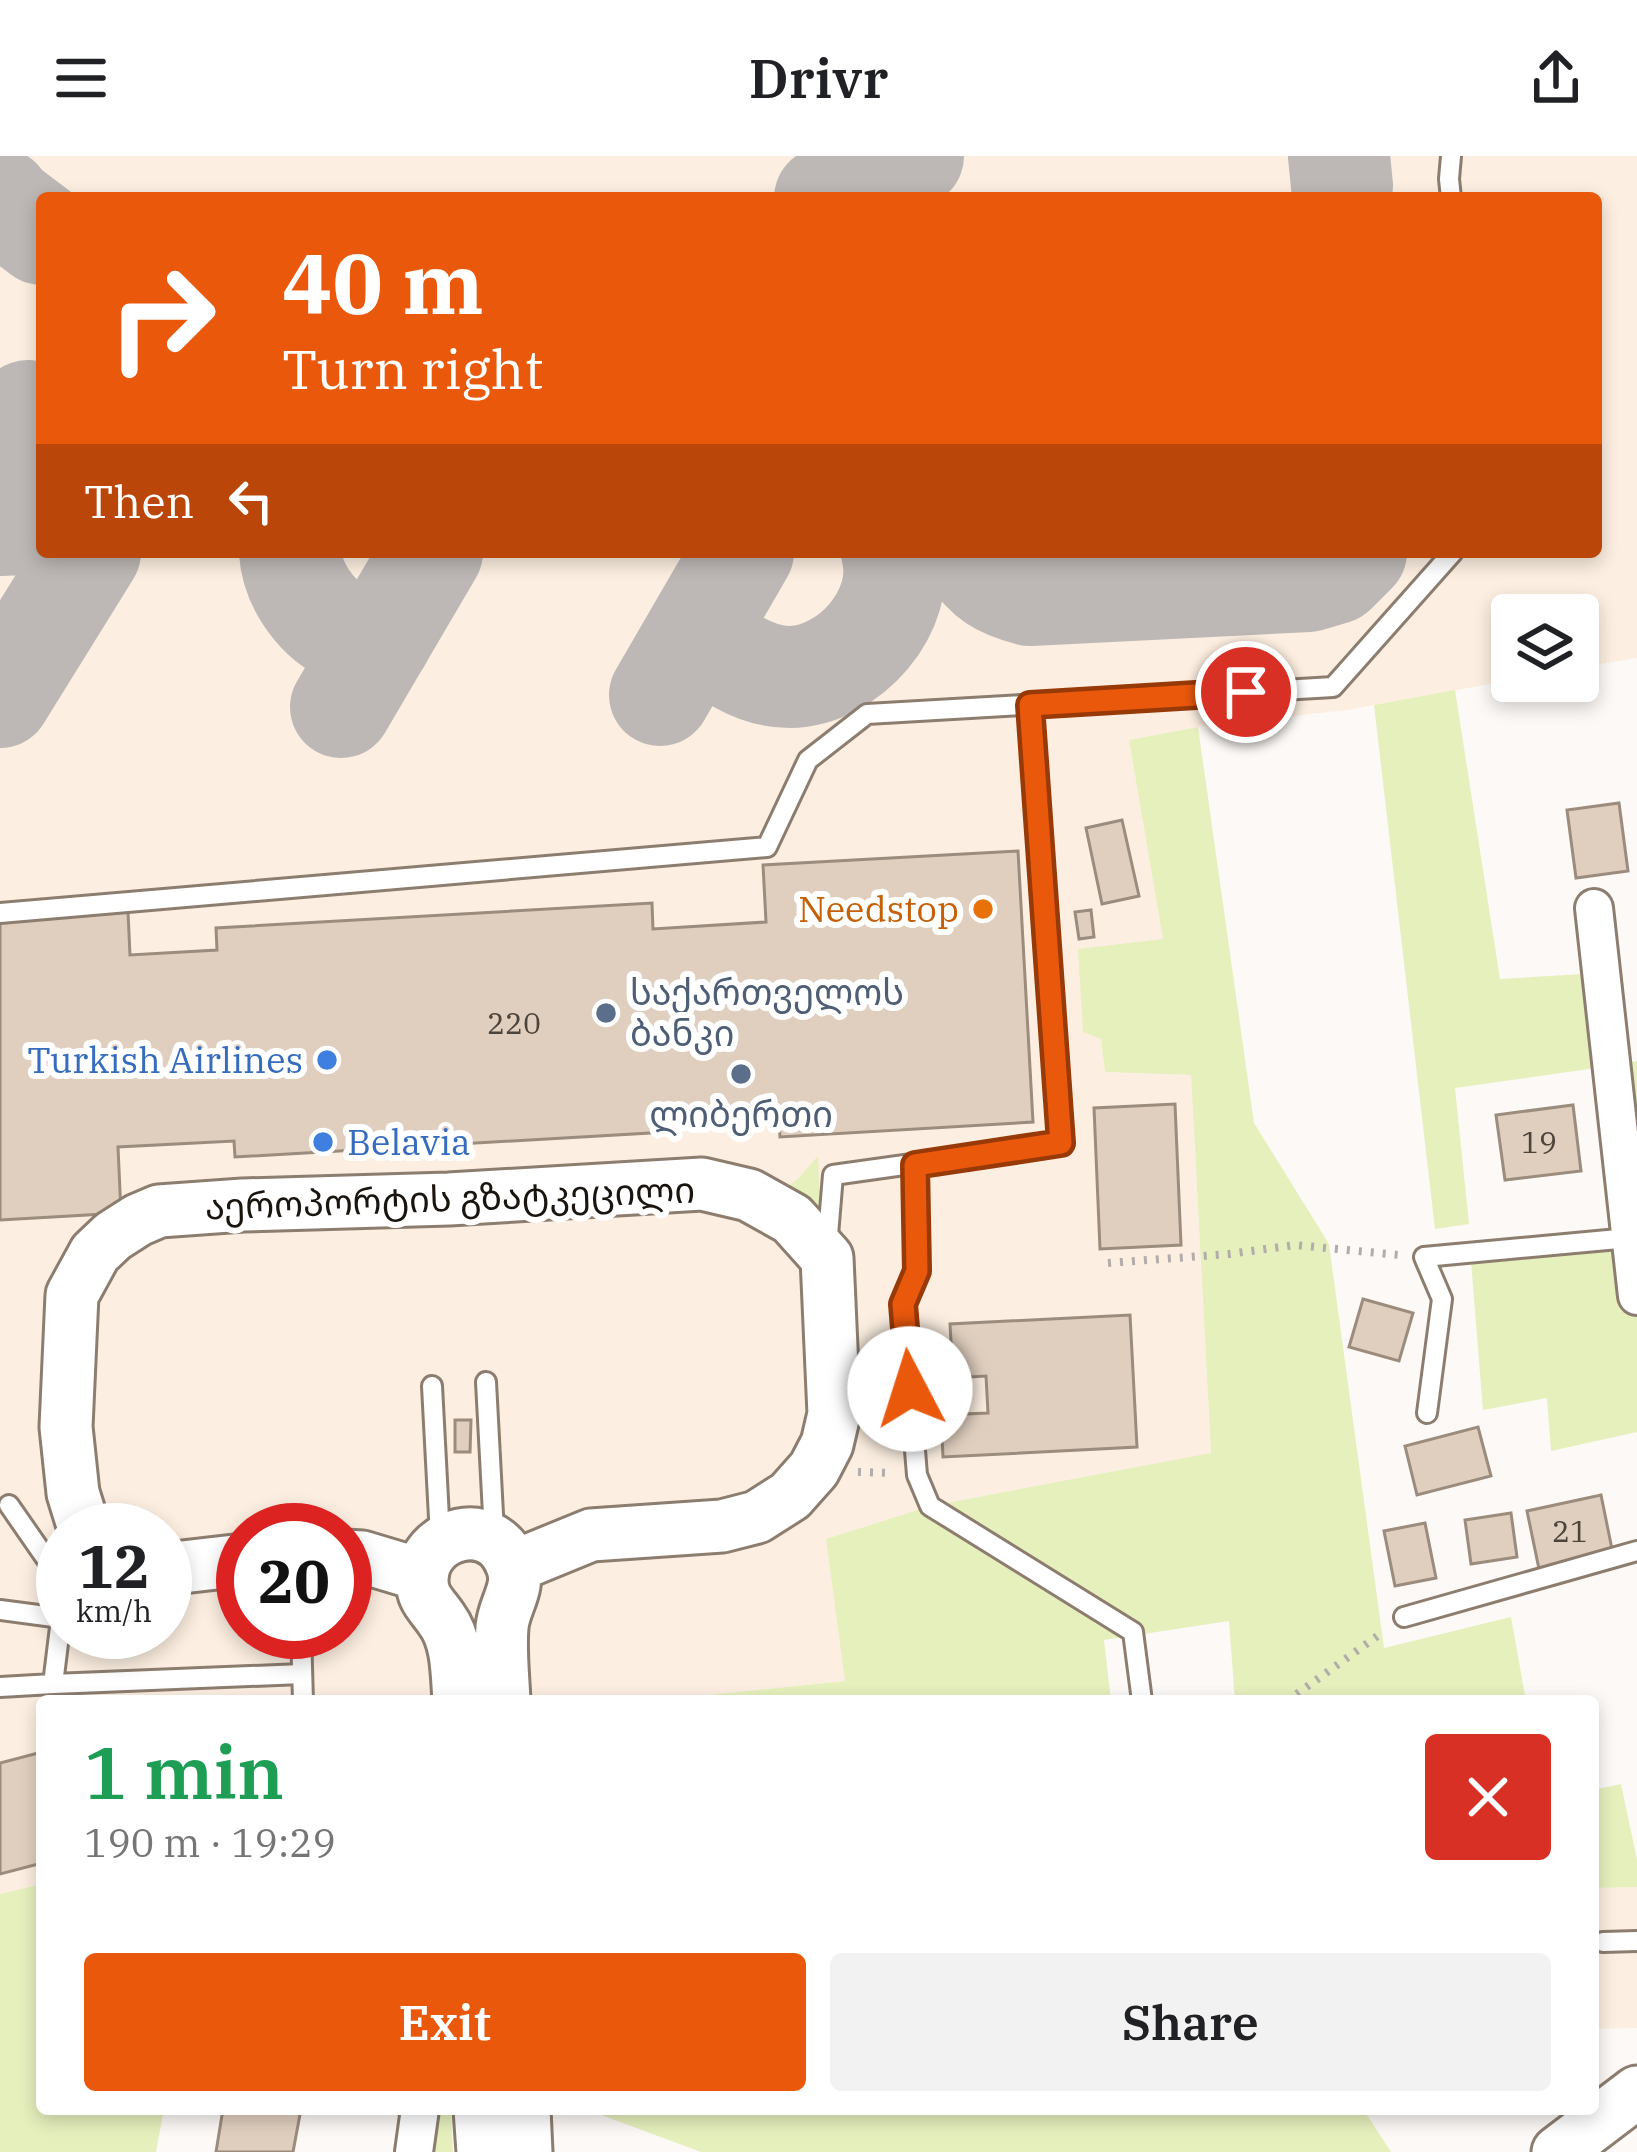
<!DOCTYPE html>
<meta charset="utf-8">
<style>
body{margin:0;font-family:"IBM Plex Serif","Noto Sans Georgian",serif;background:#f2f2f2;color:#202124;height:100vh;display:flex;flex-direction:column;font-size:45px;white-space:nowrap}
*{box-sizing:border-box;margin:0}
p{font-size:39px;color:#757577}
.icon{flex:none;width:66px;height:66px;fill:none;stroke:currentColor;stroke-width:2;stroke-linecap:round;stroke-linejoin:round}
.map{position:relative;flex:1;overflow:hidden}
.sheet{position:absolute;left:36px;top:1539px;width:1563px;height:420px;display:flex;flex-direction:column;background:#fff;border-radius:12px;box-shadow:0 6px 18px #0003}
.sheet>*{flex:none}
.guide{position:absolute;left:36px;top:36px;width:1566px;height:366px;border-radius:12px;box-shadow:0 6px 18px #0003;background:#ea580c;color:#fff;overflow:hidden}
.controls{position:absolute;left:1491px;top:438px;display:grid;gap:24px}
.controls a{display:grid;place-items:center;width:108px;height:108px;border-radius:12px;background:#fff;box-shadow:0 6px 18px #0003;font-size:60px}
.speed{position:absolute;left:36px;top:1347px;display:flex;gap:24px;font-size:60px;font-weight:700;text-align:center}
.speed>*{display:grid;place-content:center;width:156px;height:156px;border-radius:50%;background:#fff;box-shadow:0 6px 18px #0003;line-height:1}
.speed small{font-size:30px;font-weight:400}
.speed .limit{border:18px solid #d22;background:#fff;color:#111}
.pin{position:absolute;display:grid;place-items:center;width:102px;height:102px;color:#fff;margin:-51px;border:6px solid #fff;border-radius:50%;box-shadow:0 3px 12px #0007}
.me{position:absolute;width:132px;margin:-66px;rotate:355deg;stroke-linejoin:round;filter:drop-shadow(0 0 9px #0008)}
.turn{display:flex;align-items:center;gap:42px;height:252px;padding:0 48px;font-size:54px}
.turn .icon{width:156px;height:156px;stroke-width:2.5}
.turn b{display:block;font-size:84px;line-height:102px}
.then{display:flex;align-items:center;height:114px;padding:0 48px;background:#0003;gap:24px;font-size:45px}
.round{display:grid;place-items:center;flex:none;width:126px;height:126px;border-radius:12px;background:#f2f2f2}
.head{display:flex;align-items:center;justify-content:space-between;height:204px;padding:0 48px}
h1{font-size:72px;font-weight:600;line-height:90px;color:#1e9e55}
.action{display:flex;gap:24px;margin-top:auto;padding:24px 48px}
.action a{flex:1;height:138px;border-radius:12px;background:#ea580c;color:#fff;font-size:48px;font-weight:600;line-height:138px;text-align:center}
.action a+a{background:#f2f2f2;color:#202124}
header{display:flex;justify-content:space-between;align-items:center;height:156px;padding:0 48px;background:#fff;font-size:54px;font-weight:600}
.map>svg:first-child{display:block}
</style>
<header><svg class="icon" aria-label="menu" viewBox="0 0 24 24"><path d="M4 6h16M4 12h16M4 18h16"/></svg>Drivr<svg class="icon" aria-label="share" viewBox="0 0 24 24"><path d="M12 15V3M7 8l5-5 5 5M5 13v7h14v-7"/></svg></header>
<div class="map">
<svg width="1637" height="1996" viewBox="0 0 1637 1996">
<rect width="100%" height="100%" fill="#fdf9f6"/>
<g fill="#fcefe1" fill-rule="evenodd">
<path d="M0 0H1637V502L1578 512V459H1512V524L1347 554 1198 571 1129 584 1164 784 1101 882 1106 916 1191 919 1211 1298 930 1350 826 1383 846 1525 651 1545H42V1728L0 1738ZM42 42H1596V396H42ZM63 1374H165V1476H63ZM243 1374H345V1476H243Z"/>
<path d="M1637 1731V1872L1593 1873V1732Z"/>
</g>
<g fill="#e6f0bd">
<path d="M1455 534 1500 823 1601 817 1611 909 1637 905V957L1616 959 1610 910 1455 932 1469 1068 1435 1073 1374 549Z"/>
<path d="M1198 571 1254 967 1329 1088 1384 1492 1511 1461 1526 1545H1235L1229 1465 1104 1484 1111 1545H651L845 1525 826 1383 930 1350 1211 1297 1191 919 1105 916 1101 883 1083 876 1078 793 1163 783 1129 584Z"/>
<path d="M818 1000 821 1080 777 1038 798 1023Z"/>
<path d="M1629 1082 1637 1140V1276L1551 1295 1547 1242 1483 1254 1471 1105Z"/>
<path d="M1621 1628 1637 1704V1731L1593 1732V1634Z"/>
<path d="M42 1728V1953H164L156 1996H0V1738Z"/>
<path d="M420 1953H451L453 1996H414Z"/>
<path d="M585 1953H1363L1391 1996H701Z"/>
</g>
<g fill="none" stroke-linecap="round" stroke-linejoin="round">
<g stroke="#bdb8b5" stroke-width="102">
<path d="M1339 0 1342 30"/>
<path d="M825 42 913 0"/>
<path d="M0 43 5 50 42 78"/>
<path d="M0 369 24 368 28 255"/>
<path d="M290 396C292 427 314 460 342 475 354 481 368 482 380 485"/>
<path d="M968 396C986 423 999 431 1030 439L1308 425 1335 417 1356 396"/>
<path d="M697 476C723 498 753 521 790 521 849 520 907 455 892 396"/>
<path d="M660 539 743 396"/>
<path d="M0 541 90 396"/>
<path d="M341 551 432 396"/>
</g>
</g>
<g fill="#e0cfbf" stroke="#9b8c7d" stroke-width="3">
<path d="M1619 647 1628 715 1576 722 1567 654Z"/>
<path d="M1122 664 1139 740 1102 748 1086 672Z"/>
<path d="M1018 695 1033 966 780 981 778 951 666 958 667 976 235 1001 234 985 118 991 121 1057 0 1064V763L128 756 130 799 217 794 216 772 652 747 653 773 766 766 763 709Z"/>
<path d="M1091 754 1094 781 1079 783 1075 756Z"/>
<path d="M1175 948 1181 1089 1100 1093 1094 952Z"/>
<path d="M1573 949 1581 1015 1505 1024 1496 959Z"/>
<path d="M1363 1143 1413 1157 1399 1205 1349 1191Z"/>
<path d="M1130 1159 1137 1291 943 1301 941 1259 988 1257 986 1220 953 1222 950 1168Z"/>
<path d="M455 1264H471L470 1296H455Z"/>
<path d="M1478 1271 1491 1320 1417 1339 1405 1290Z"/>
<path d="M1601 1339 1613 1398 1539 1413 1527 1355Z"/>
<path d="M1511 1357 1517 1401 1471 1408 1465 1364Z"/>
<path d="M1425 1367 1436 1422 1395 1430 1384 1375Z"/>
<path d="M42 1596V1707L0 1718V1607Z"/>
<path d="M223 1953H301L293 1996H216Z"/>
</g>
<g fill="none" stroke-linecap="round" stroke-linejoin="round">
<defs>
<g id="lane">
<path d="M1451 42 1449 23 1451 0"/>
<path d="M0 757 767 691 808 604 867 558 1333 531 1453 396"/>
<path d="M915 1009 917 1115 903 1147 917 1319 930 1350 1133 1476 1142 1545"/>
<path d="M827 1091 833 1019 1061 987 1031 549"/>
<path d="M486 1226 494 1377"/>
<path d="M432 1230 440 1381"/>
<path d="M1427 1257 1442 1143 1424 1101 1629 1082"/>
<path d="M9 1349 63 1427"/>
<path d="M0 1454 61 1462"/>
<path d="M1404 1461 1637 1395"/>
<path d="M301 1476 303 1545"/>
<path d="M53 1528 302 1518"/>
<path d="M0 1531 53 1528 63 1447"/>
<path d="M1603 1786 1637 1785"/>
</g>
<g id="street">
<path d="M1594 752 1637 1140"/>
<path d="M414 1996 420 1953"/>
</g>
<g id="secondary">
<path d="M89 1374 82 1366 73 1337 66 1271 72 1139 95 1097 113 1080 138 1064 159 1055 243 1049 449 1043 702 1028 749 1039 792 1063 827 1102 834 1258 827 1288 814 1313 790 1340 757 1361 722 1370 591 1379 513 1411"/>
<path d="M345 1400 362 1401 422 1419"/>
<path d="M165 1413 243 1404"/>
<path d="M459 1545C457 1519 458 1486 442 1464 432 1449 422 1443 422 1424 422 1376 493 1357 512 1409 521 1432 504 1448 502 1471 500 1495 503 1521 504 1545"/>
<path d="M480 1953 483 1996"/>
<path d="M524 1953 526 1996"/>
<path d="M1558 1996 1637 1936"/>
</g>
</defs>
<use href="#lane" stroke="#8c7d6f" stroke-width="24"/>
<use href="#street" stroke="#8c7d6f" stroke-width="42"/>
<use href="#secondary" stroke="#8c7d6f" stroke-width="57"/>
<g stroke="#b2adaa" stroke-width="8" stroke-dasharray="3 9" stroke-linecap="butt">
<path d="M1108 1107 1229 1098 1295 1089 1399 1099"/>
<path d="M858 1316 891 1317"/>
<path d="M1287 1545 1383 1476"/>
</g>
<use href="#lane" stroke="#fff" stroke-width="18"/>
<use href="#street" stroke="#fff" stroke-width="36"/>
<use href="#secondary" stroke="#fff" stroke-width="51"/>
</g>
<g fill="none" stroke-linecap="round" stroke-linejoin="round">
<defs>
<path id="route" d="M910 1233 903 1148 917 1115 915 1009 1061 987 1030 549 1246 536"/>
</defs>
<use href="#route" stroke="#983908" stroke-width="30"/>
<use href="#route" stroke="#ea580c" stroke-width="21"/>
</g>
<circle fill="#e8710a" stroke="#fff" stroke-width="4.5" cx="983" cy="753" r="12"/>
<g fill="#5c6f8a" stroke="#fff" stroke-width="4.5">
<circle cx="606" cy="857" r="12"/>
<circle cx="741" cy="918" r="12"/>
</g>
<g fill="#3f7fe0" stroke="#fff" stroke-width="4.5">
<circle cx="327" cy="904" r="12"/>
<circle cx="323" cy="986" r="12"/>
</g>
<g text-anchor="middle" stroke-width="12" stroke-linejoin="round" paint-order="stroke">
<g font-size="30" fill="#4c433b">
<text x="514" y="878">220</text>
<text x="1539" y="997">19</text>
<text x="1570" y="1386">21</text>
</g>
<g font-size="36" fill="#c56008" stroke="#fff" text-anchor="end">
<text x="959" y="766">Needstop</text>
</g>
<g font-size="36" fill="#4e5e75" stroke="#fff" text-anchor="start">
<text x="630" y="849">საქართველოს<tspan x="630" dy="41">ბანკი</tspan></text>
<text x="741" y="971" text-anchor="middle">ლიბერთი</text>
</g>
<g font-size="36" fill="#366cbe" stroke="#fff" text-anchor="end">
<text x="303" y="917">Turkish Airlines</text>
<text x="347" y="999" text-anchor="start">Belavia</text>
</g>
<g font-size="36" fill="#1a140f" stroke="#fff">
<text transform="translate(450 1042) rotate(-2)" y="13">აეროპორტის გზატკეცილი</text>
</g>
</g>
</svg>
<div class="controls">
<a><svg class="icon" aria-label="layers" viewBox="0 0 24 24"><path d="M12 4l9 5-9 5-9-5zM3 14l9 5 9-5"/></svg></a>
</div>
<div class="speed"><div>12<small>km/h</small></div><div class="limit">20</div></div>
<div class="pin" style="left:1246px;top:536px;background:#d93025"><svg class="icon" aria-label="arrive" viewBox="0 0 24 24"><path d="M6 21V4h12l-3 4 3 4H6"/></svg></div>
<svg class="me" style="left:910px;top:1233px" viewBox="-20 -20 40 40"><circle r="19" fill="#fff"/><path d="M0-13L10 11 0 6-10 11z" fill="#ea580c"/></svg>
<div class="guide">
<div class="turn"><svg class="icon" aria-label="right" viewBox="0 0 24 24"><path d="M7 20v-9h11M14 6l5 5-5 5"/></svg><div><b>40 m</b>Turn right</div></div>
<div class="then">Then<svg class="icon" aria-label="left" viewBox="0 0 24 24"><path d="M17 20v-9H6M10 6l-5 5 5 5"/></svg></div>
</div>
<section class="sheet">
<div class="head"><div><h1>1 min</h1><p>190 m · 19:29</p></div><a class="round" style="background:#d93025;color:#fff"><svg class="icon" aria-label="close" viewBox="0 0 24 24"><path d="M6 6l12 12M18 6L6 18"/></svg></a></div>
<div class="action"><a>Exit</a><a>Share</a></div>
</section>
</div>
